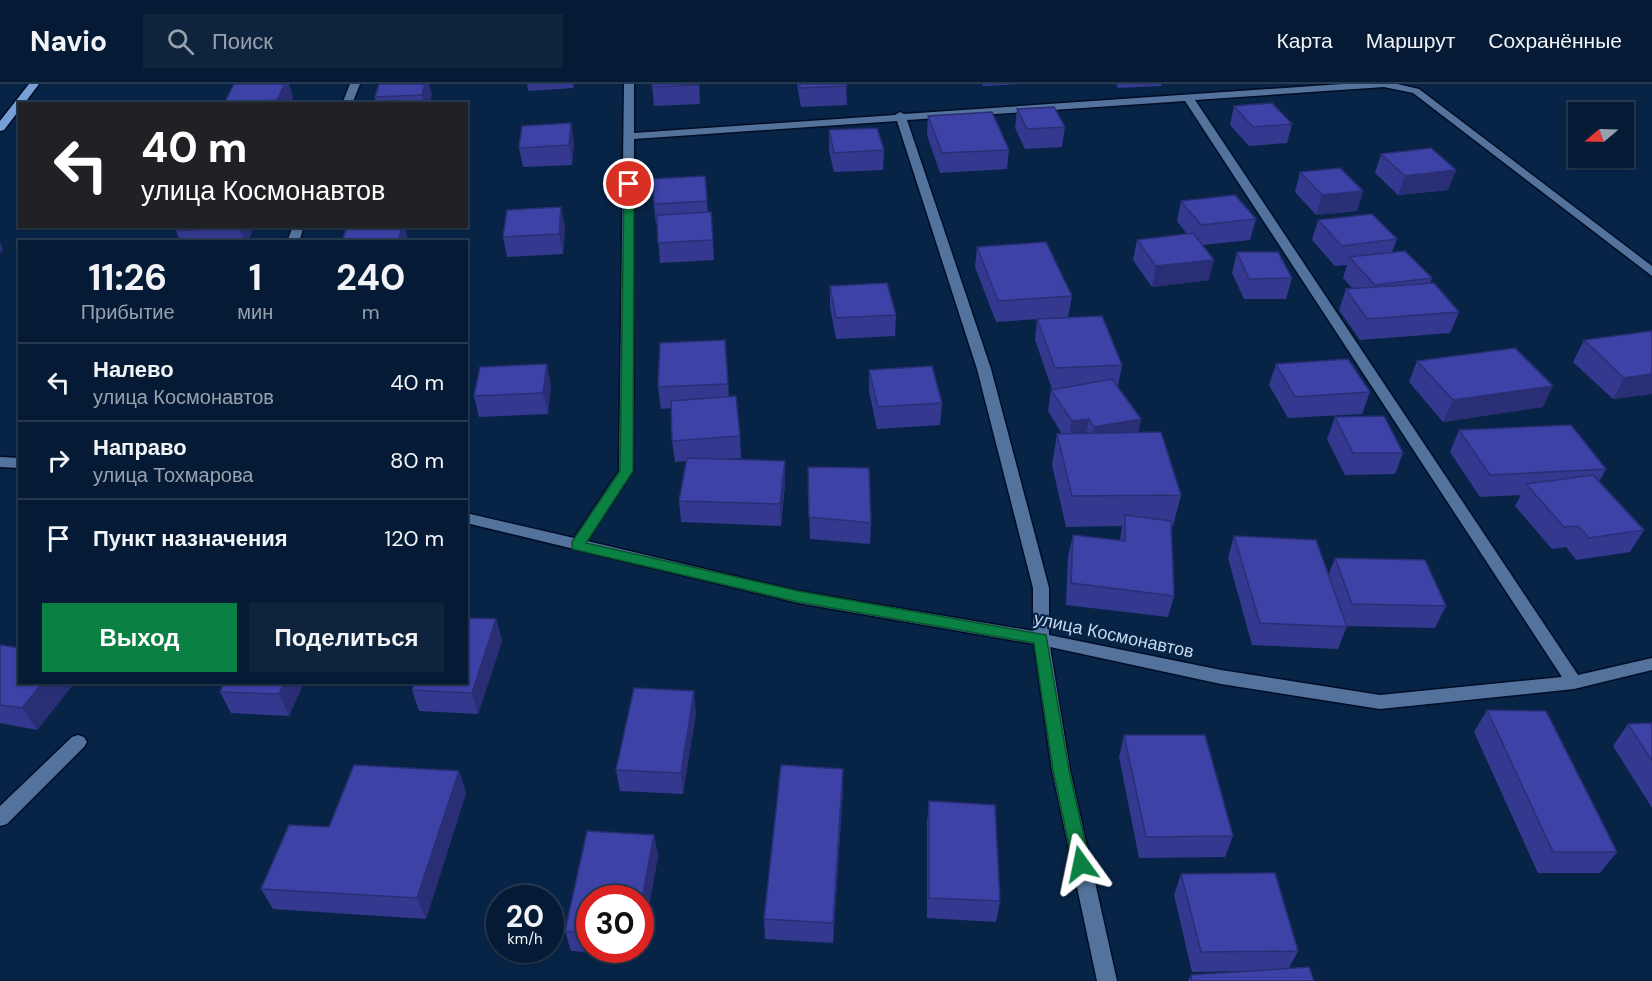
<!DOCTYPE html>
<html lang="ru">
<meta charset="utf-8">
<style>
body{margin:0;font-family:"DM Sans",sans-serif;background:#0e243d;color:#f1f3f6;height:100vh;display:flex;flex-direction:column;font-size:22px;white-space:nowrap}
*{box-sizing:border-box;margin:0}
p{font-size:20px;color:#97a1ad}
.icon{flex:none;width:33px;height:33px;fill:none;stroke:currentColor;stroke-width:2;stroke-linecap:round;stroke-linejoin:round}
.map{position:relative;flex:1;overflow:hidden}
.sheet{position:absolute;left:18px;top:156px;width:450px;height:444px;display:flex;flex-direction:column;background:#051b35;border-radius:0px;box-shadow:0 2px 4px #0004,0 0 0 2px #263950}
.sheet>*{flex:none}
.banner{position:absolute;left:18px;top:18px;width:450px;height:126px;border-radius:0px;box-shadow:0 2px 4px #0004,0 0 0 2px #263950;background:#202124;color:#fff;overflow:hidden}
.needle{width:39px;rotate:251deg}
.controls{position:absolute;left:1568px;top:18px;display:grid;gap:12px}
.controls a{display:grid;place-items:center;width:66px;height:66px;border-radius:0px;background:#051b35;box-shadow:0 2px 4px #0004,0 0 0 2px #263950;font-size:30px}
.speed{position:absolute;left:486px;top:801px;display:flex;gap:12px;font-size:30px;font-weight:700;text-align:center}
.speed>*{display:grid;place-content:center;width:78px;height:78px;border-radius:50%;background:#051b35;box-shadow:0 2px 4px #0004,0 0 0 2px #263950;line-height:1}
.speed small{font-size:15px;font-weight:400}
.speed .limit{border:9px solid #d22;background:#fff;color:#111}
.pin{position:absolute;display:grid;place-items:center;width:51px;height:51px;color:#fff;margin:-26px;border:3px solid #fff;border-radius:50%;box-shadow:0 2px 6px #0007}
.me{position:absolute;width:66px;margin:-33px;rotate:348deg;stroke-linejoin:round;filter:drop-shadow(0 0 4px #0008)}
.turn{display:flex;align-items:center;gap:21px;height:126px;padding:0 24px;font-size:27px}
.turn .icon{width:78px;height:78px;stroke-width:2.5}
.turn b{display:block;font-size:42px;line-height:51px}
.eta{display:flex;justify-content:space-evenly;align-items:center;height:102px;text-align:center}
.eta b{font-size:36px;font-weight:700;line-height:42px}
.cta{display:flex;gap:12px;margin-top:auto;padding:12px 24px}
.cta a{flex:1;height:69px;border-radius:0px;background:#0b8043;color:#fff;font-size:24px;font-weight:700;line-height:69px;text-align:center}
.cta a+a{background:#0e243d;color:#f1f3f6}
ul{padding:0;list-style:none}
li{display:flex;align-items:center;gap:18px;height:78px;padding:0 24px;border-top:2px solid #263950}
li div{flex:1}
li b{display:block;font-size:22px}
li em{font-style:normal}
header{display:flex;align-items:center;gap:36px;box-sizing:border-box;height:84px;padding:0 30px;background:#051b35;border-bottom:2px solid #263950}
header strong{font-size:28px}
nav{display:flex;gap:33px;margin-inline-start:auto;font-size:21px}
.search{width:420px;height:54px;background:#0e243d;display:flex;align-items:center;gap:15px;box-sizing:border-box;padding:0 21px;border-radius:0px;color:#97a1ad;font-size:22px}
.map>svg:first-child{display:block}
</style>
<header>
<strong>Navio</strong>
<div class="search"><svg class="icon" aria-label="search" viewBox="0 0 24 24"><circle cx="10" cy="10" r="6"/><path d="M15 15l6 6"/></svg>Поиск</div>
<nav><a>Карта</a><a>Маршрут</a><a>Сохранённые</a></nav>
</header>
<div class="map">
<svg width="1652" height="897" viewBox="0 0 1652 897">
<rect width="100%" height="100%" fill="#072447"/>
<g fill="none" stroke-linecap="round" stroke-linejoin="round">
<defs>
<g id="minor">
<path d="M350 0H360L352 20H342Z"/>
<path d="M624 0H634V49L895 31 900 28 904 30 1342 0H1397L1419 5 1652 182V192L1413 9 1384 3 1195 16 1578 591 1652 574V586L1574 605 1380 625 1221 600 1050 563 1070 686 1117 897H1097L1052 686 1034 560 798 519 466 439V429L574 454 619 387ZM1185 17 1562 593 1380 611 1221 586 1049 551V504L991 285 907 36ZM897 37 977 285 1033 504V547L798 507 587 457 633 387 634 55Z"/>
<path d="M293 142H304L299 158H287Z"/>
<path d="M0 373 20 374V384L0 383Z"/>
<path d="M78 651 84 653 87 658 84 663 7 740 0 742V722L72 653Z"/>
</g>
<path id="major" d="M29 0H39L24 20H20V25L4 46 0 47V37Z"/>
</defs>
<use href="#minor" stroke="#000d26" stroke-width="3"/>
<use href="#major" stroke="#000d26" stroke-width="3"/>
<use href="#minor" fill="#54739c" fill-rule="evenodd"/>
<use href="#major" fill="#759fd6" fill-rule="evenodd"/>
</g>
<g fill="#34398f" fill-rule="evenodd">
<path d="M527 0H574L573 4 528 7Z"/>
<path d="M652 0H699L700 20 654 22Z"/>
<path d="M797 0H846L847 21 801 23Z"/>
<path d="M982 0H1022L983 2Z"/>
<path d="M1116 0H1162L1161 2 1118 4Z"/>
<path d="M432 10 429 20H376L375 13Z"/>
<path d="M293 13 290 20H225V18Z"/>
<path d="M1234 22 1292 40 1287 59 1249 62 1230 41Z"/>
<path d="M1017 25 1065 43 1062 63 1025 65 1015 44Z"/>
<path d="M928 32 1009 66 1007 85 940 89 927 51Z"/>
<path d="M829 46 884 66 883 86 834 88 829 66Z"/>
<path d="M574 58 572 81 523 83 519 64Z"/>
<path d="M1381 70 1456 86 1448 106 1398 111 1375 89Z"/>
<path d="M1300 88 1363 107 1357 127 1316 131 1295 108Z"/>
<path d="M707 117 708 129 711 128 714 176 660 179 657 140H656L654 120Z"/>
<path d="M1181 117 1256 135 1250 156 1202 161 1209 196 1152 203 1133 176 1137 156 1187 150 1177 137Z"/>
<path d="M1318 136 1397 155 1392 168 1432 194 1430 200 1459 228 1450 249 1360 256 1339 226 1346 205H1353L1343 194 1347 181 1335 182 1312 156Z"/>
<path d="M178 142H254L248 158H180L176 147Z"/>
<path d="M565 143 563 170 507 173 503 153Z"/>
<path d="M977 163 1072 212 1068 233 996 238 975 183Z"/>
<path d="M1237 168 1292 194 1286 215H1244L1232 189Z"/>
<path d="M830 202 896 231 895 252 836 255 830 223Z"/>
<path d="M1037 235 1122 281 1118 302 1141 335 1138 349 1181 411 1173 442H1171L1174 512 1168 533 1066 521 1068 472 1073 451 1120 456 1122 442 1066 443 1052 381 1057 350H1062L1048 327 1051 306 1052 305 1035 256Z"/>
<path d="M1652 247V310L1613 315 1573 278 1584 256Z"/>
<path d="M725 256 729 313 740 352 741 374 723 375 785 377V399L781 442 681 438 679 417 686 377 675 378 672 357 671 324 661 325 658 303Z"/>
<path d="M1417 277 1543 323 1443 338 1409 298Z"/>
<path d="M1276 280 1370 308 1362 330 1288 334 1269 301Z"/>
<path d="M869 286 942 319 940 341 877 345 869 307Z"/>
<path d="M551 302 548 330 479 333 474 312Z"/>
<path d="M1335 333 1403 369 1395 390 1345 391 1327 355Z"/>
<path d="M1459 346 1606 385 1599 398 1644 446 1630 468 1576 476 1566 463 1552 465 1515 422 1521 411 1480 413 1450 368Z"/>
<path d="M808 383 871 439 870 460 810 455Z"/>
<path d="M1234 452 1328 492 1335 474 1446 522 1435 544 1347 542 1338 565 1252 561 1228 474Z"/>
<path d="M496 535 502 557 478 630 419 627 412 606Z"/>
<path d="M0 561 20 598H75L37 646 0 639Z"/>
<path d="M224 598H304L289 632 231 629 220 608Z"/>
<path d="M1487 626 1617 768 1600 789H1538L1474 648Z"/>
<path d="M696 628 683 710 620 707 616 686Z"/>
<path d="M1652 639V724L1613 662 1628 640Z"/>
<path d="M1124 651 1233 752 1225 773 1139 774 1119 673Z"/>
<path d="M459 687 466 709 426 835 273 825 261 805 329 743Z"/>
<path d="M843 706 833 859 765 855 764 835Z"/>
<path d="M929 717 1000 817 996 838 927 834V738Z"/>
<path d="M587 747 654 751 658 772 640 871 571 867 565 847ZM590 814H640V866H590Z"/>
<path d="M1181 790 1298 867 1289 884 1314 897H1188L1191 891 1238 887 1192 888 1174 811Z"/>
</g>
<g fill="#2a2e74">
<path d="M285 0H289L293 13 290 20H278L277 16Z"/>
<path d="M425 0H429L432 10 429 20H424L422 11Z"/>
<path d="M571 39 574 58 572 81 569 61Z"/>
<path d="M1456 86 1448 106 1398 111 1405 92Z"/>
<path d="M1363 107 1357 127 1316 131 1322 111Z"/>
<path d="M561 123 565 143 563 170 559 150Z"/>
<path d="M239 142H254L248 158H244Z"/>
<path d="M402 142H405L408 158H398Z"/>
<path d="M0 158 3 165 0 170Z"/>
<path d="M1214 176 1209 196 1152 203 1156 182Z"/>
<path d="M547 280 551 302 548 330 543 309Z"/>
<path d="M1652 290V310L1613 315 1624 294Z"/>
<path d="M1553 302 1543 323 1443 338 1453 316Z"/>
<path d="M1089 335 1085 356 1068 359 1072 337Z"/>
<path d="M1141 335 1136 356 1090 365 1094 343Z"/>
<path d="M785 377V399L781 442 780 420Z"/>
<path d="M496 535 502 557 478 630 472 609Z"/>
<path d="M43 598H75L37 646 22 624Z"/>
<path d="M285 598H304L289 632 279 610Z"/>
<path d="M694 607 696 628 683 710 681 689Z"/>
<path d="M843 685V706L833 859V839Z"/>
<path d="M459 687 466 709 426 835 417 814Z"/>
<path d="M654 751 658 772 640 871 639 866H640V826Z"/>
</g>
<g fill="#3c42a6" stroke="#2a2e74" stroke-width="1.5">
<path d="M234 0H285L277 16 225 18Z"/>
<path d="M379 0H425L422 11 375 13Z"/>
<path d="M652 0H699V1L652 3Z"/>
<path d="M800 0H846L847 2 800 4Z"/>
<path d="M1272 19 1292 40 1253 43 1234 22Z"/>
<path d="M1054 23 1065 43 1027 45 1017 25Z"/>
<path d="M992 28 1009 66 942 69 928 32Z"/>
<path d="M571 39 569 61 519 64 522 42Z"/>
<path d="M877 44 884 66 834 69 829 46Z"/>
<path d="M1431 64 1456 86 1405 92 1381 70Z"/>
<path d="M1340 84 1363 107 1322 111 1300 88Z"/>
<path d="M705 92 707 117 654 120 653 95Z"/>
<path d="M1235 111 1256 135 1201 141 1181 117Z"/>
<path d="M561 123 559 150 503 153 507 126Z"/>
<path d="M711 128 713 156 658 159 657 131Z"/>
<path d="M1372 130 1397 155 1342 162 1318 136Z"/>
<path d="M178 142H239L238 143 176 147Z"/>
<path d="M347 142H402L398 158H342Z"/>
<path d="M1193 149 1214 176 1156 182 1137 156Z"/>
<path d="M1046 158 1072 212 998 217 977 163Z"/>
<path d="M1405 167 1432 194 1375 201 1349 173Z"/>
<path d="M1237 168H1278L1292 194 1249 195Z"/>
<path d="M887 199 896 231 836 234 830 202Z"/>
<path d="M1434 199 1459 228 1367 235 1346 205Z"/>
<path d="M1102 232 1122 281 1055 284 1037 235Z"/>
<path d="M1652 247V290L1624 294 1584 256Z"/>
<path d="M725 256 728 300 658 303 660 259Z"/>
<path d="M1515 264 1553 302 1453 316 1417 277Z"/>
<path d="M1348 275 1370 308 1295 313 1276 280Z"/>
<path d="M547 280 543 309 474 312 480 283Z"/>
<path d="M932 282 942 319 878 323 869 286Z"/>
<path d="M1112 295 1141 335 1094 343 1089 335 1072 337 1051 306Z"/>
<path d="M736 312 740 352 672 357 671 317Z"/>
<path d="M1384 332 1403 369H1353L1335 333Z"/>
<path d="M1571 341 1606 385 1490 391 1459 346Z"/>
<path d="M1161 348 1181 411 1072 412 1057 350Z"/>
<path d="M687 374 785 377 780 420 679 417Z"/>
<path d="M808 383 869 384 871 439 809 433Z"/>
<path d="M1593 391 1644 446 1589 454 1578 442 1564 443 1526 400Z"/>
<path d="M1125 431 1171 437 1174 512 1071 499 1073 451 1125 457Z"/>
<path d="M1234 452 1316 456 1347 543 1260 539Z"/>
<path d="M1335 474 1425 476 1446 522 1352 520Z"/>
<path d="M466 534 496 535 472 609 412 606 415 598H466Z"/>
<path d="M0 561 20 564V598H43L22 624 0 621Z"/>
<path d="M224 598H285L279 610 220 608Z"/>
<path d="M634 604 694 607 681 689 616 686Z"/>
<path d="M1487 626 1546 627 1617 768H1553Z"/>
<path d="M1652 639V677L1628 640Z"/>
<path d="M1124 651H1205L1233 752 1146 753Z"/>
<path d="M354 681 459 687 417 814 261 805 289 741 329 743Z"/>
<path d="M781 681 843 685 833 839 764 835Z"/>
<path d="M929 717 995 721 1000 817 929 814Z"/>
<path d="M587 747 654 751 640 826V814H590V849L565 847Z"/>
<path d="M1275 789 1298 867 1201 868 1181 790Z"/>
<path d="M1309 883 1314 897H1192L1191 891Z"/>
</g>
<path fill="#0b8043" stroke="#07532c" stroke-width="1.5" d="M629 97 634 100 633 387 586 459 798 507 1046 551 1069 686 1090 780 1087 785 1081 787 1075 785 1073 780 1053 686 1034 559 798 518 572 465V458L620 387 624 100Z"/>
<g text-anchor="middle" stroke-width="4.5" stroke-linejoin="round" paint-order="stroke">
<g font-size="18" fill="#c7d8ef" stroke="#072447">
<text transform="translate(1114 551) rotate(12)" y="6">улица Космонавтов</text>
</g>
</g>
</svg>
<div class="controls">
<a><svg class="needle" viewBox="-14 -14 28 28"><path d="M0-13l5 13h-10z" fill="#e53935"/><path d="M0 13l5-13h-10z" fill="#97a1ad"/></svg></a>
</div>
<div class="speed"><div>20<small>km/h</small></div><div class="limit">30</div></div>
<div class="pin" style="left:629px;top:100px;background:#d93025"><svg class="icon" aria-label="arrive" viewBox="0 0 24 24"><path d="M6 21V4h12l-3 4 3 4H6"/></svg></div>
<svg class="me" style="left:1081px;top:780px" viewBox="-20 -20 40 40"><path d="M0-17L14 15 0 8-14 15z" fill="#0b8043" stroke="#fff" stroke-width="4"/></svg>
<div class="banner">
<div class="turn"><svg class="icon" aria-label="left" viewBox="0 0 24 24"><path d="M17 20v-9H6M10 6l-5 5 5 5"/></svg><div><b>40 m</b>улица Космонавтов</div></div>
</div>
<section class="sheet">
<div class="eta">
<div><b>11:26</b><p>Прибытие</p></div>
<div><b>1</b><p>мин</p></div>
<div><b>240</b><p>m</p></div>
</div>
<ul>
<li><svg class="icon" aria-label="left" viewBox="0 0 24 24"><path d="M17 20v-9H6M10 6l-5 5 5 5"/></svg><div><b>Налево</b><p>улица Космонавтов</p></div><em>40 m</em></li>
<li><svg class="icon" aria-label="right" viewBox="0 0 24 24"><path d="M7 20v-9h11M14 6l5 5-5 5"/></svg><div><b>Направо</b><p>улица Тохмарова</p></div><em>80 m</em></li>
<li><svg class="icon" aria-label="arrive" viewBox="0 0 24 24"><path d="M6 21V4h12l-3 4 3 4H6"/></svg><div><b>Пункт назначения</b></div><em>120 m</em></li>
</ul>
<div class="cta"><a>Выход</a><a>Поделиться</a></div>
</section>
</div>
